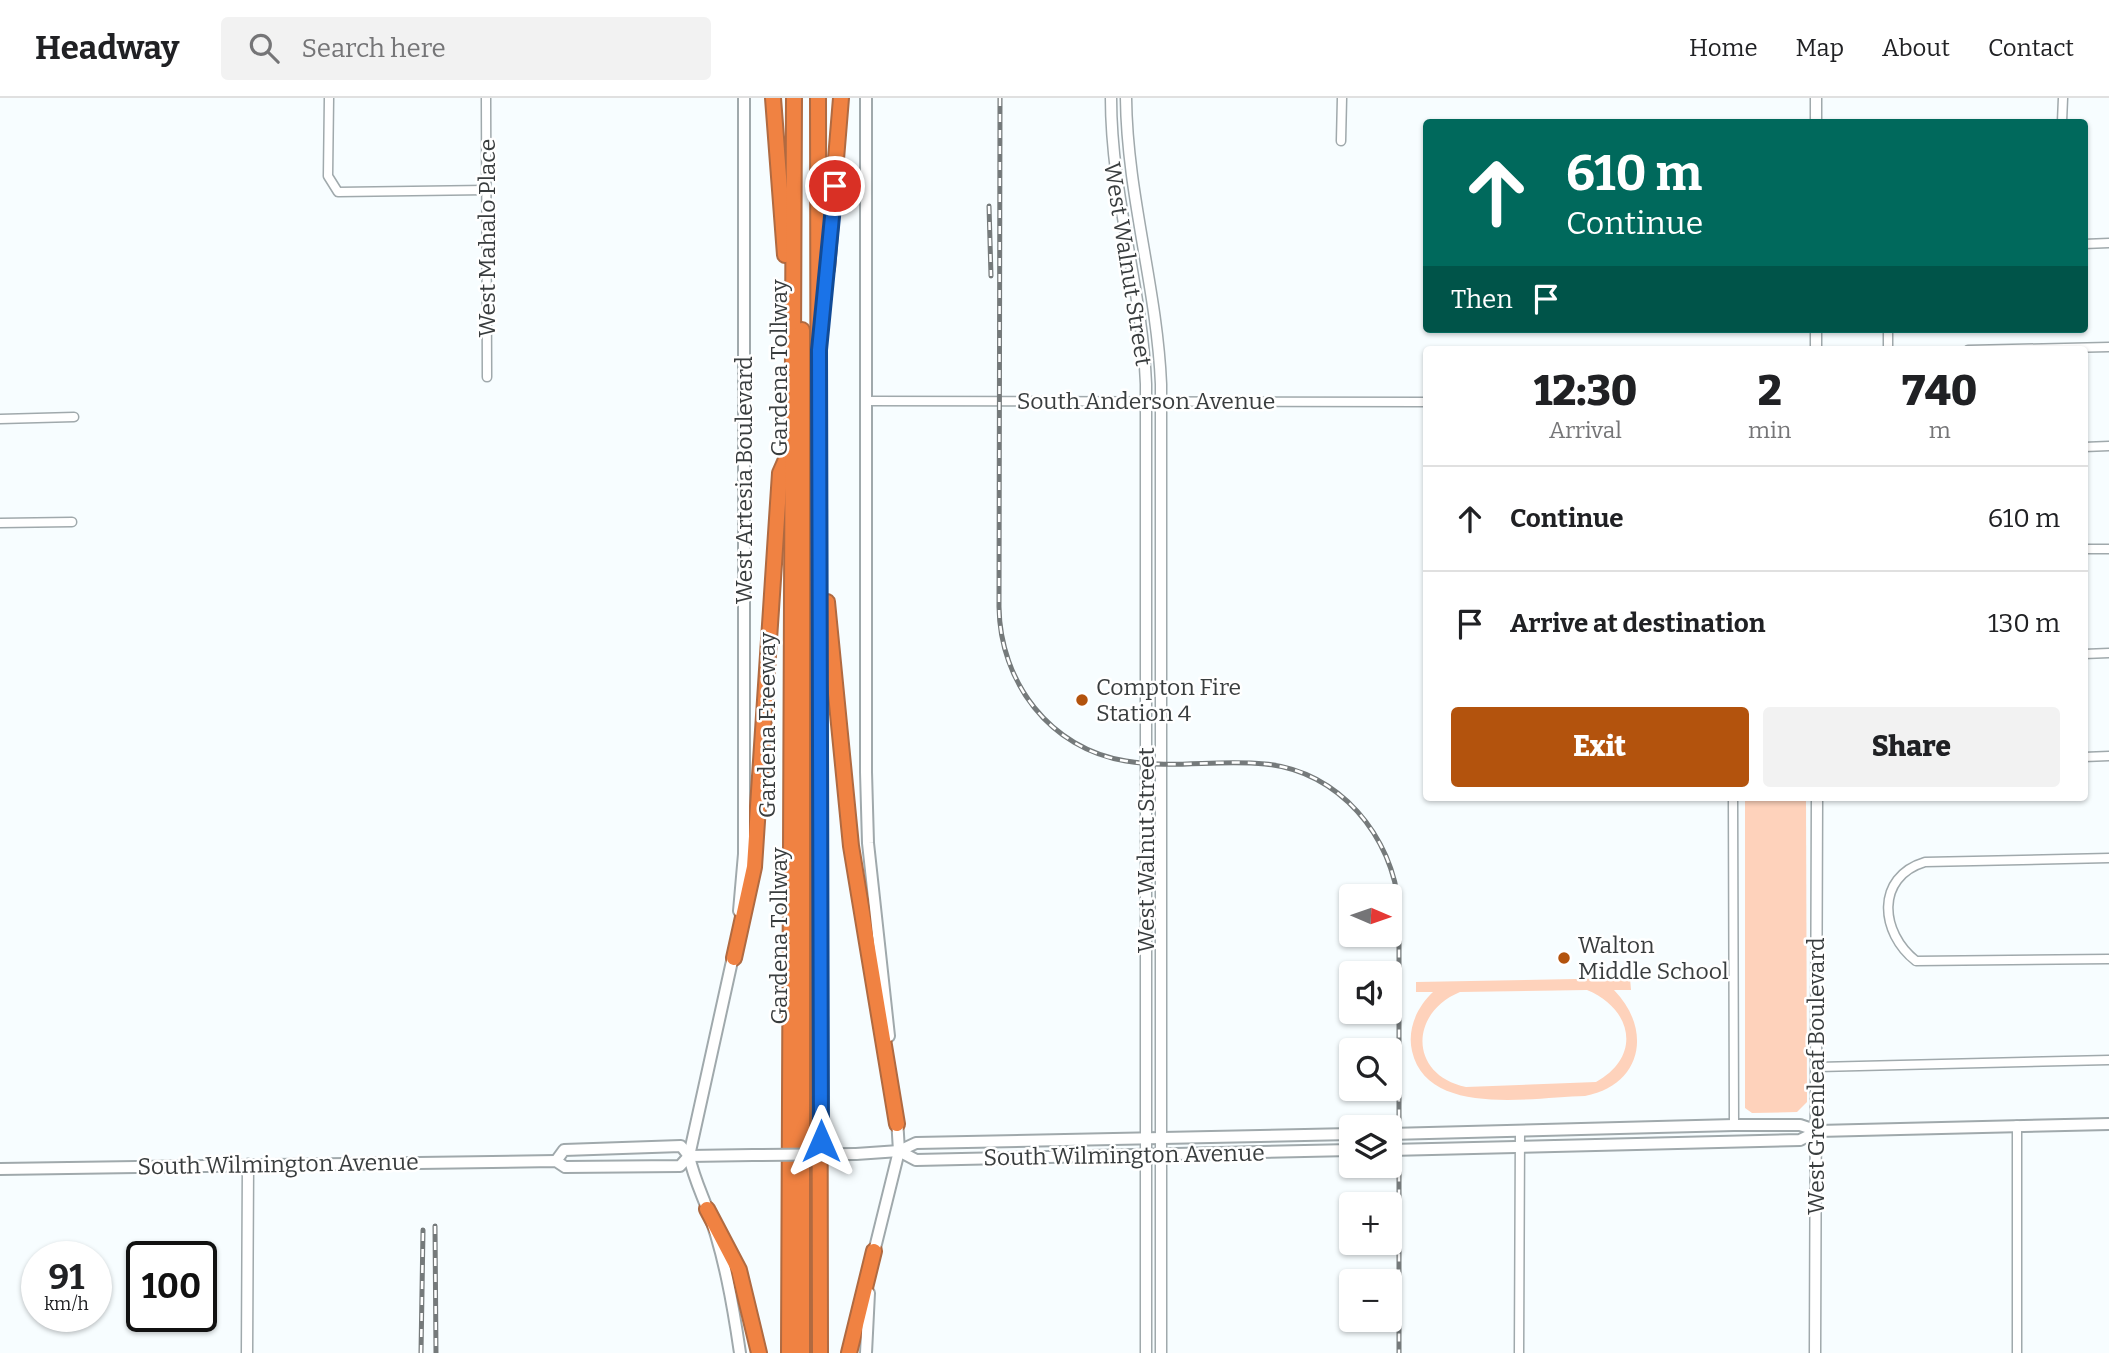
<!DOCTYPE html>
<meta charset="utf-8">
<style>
body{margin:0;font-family:Bitter,serif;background:#f2f2f2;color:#202124;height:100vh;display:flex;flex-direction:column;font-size:26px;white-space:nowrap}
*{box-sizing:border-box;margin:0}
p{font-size:23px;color:#757577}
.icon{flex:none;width:38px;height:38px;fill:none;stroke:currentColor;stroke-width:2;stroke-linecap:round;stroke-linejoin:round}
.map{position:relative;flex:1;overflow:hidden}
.details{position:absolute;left:1423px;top:248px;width:665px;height:455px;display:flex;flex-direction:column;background:#fff;border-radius:7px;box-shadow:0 2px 5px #0004}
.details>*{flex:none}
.banner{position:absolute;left:1423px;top:21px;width:665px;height:214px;border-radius:7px;box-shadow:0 2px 5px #0004;background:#00695c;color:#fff;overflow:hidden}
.needle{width:46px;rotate:92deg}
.fabs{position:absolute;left:1339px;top:786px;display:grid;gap:14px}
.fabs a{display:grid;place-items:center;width:63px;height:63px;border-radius:7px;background:#fff;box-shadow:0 2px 5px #0004;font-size:35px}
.speed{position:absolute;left:21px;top:1143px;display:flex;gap:14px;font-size:35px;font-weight:700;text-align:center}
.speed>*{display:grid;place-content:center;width:91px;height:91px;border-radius:50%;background:#fff;box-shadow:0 2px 5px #0004;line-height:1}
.speed small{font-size:18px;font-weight:400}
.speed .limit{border:4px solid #111;border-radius:10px;background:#fff;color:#111}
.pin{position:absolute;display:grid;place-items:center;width:60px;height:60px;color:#fff;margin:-30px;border:4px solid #fff;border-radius:50%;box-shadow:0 2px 7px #0007}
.me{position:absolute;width:77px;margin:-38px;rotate:0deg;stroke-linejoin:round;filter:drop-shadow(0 0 5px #0008)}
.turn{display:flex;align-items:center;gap:24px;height:147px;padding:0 28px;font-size:32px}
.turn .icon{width:91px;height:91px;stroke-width:2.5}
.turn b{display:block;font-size:49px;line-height:60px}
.then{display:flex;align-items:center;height:66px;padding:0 28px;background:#0003;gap:14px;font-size:26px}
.eta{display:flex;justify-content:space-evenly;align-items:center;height:119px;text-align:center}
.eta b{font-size:42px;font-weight:800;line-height:49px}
.action{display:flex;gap:14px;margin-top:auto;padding:14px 28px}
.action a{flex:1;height:80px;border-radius:7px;background:#b3530d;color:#fff;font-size:28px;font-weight:800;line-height:80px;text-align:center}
.action a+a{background:#f2f2f2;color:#202124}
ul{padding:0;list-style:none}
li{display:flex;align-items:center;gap:21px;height:105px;padding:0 28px;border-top:2px solid #e0e0e0}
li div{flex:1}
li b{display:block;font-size:26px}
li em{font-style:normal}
header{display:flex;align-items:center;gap:42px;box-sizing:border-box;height:98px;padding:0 35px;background:#fff;border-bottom:2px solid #e0e0e0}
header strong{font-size:33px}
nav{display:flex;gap:38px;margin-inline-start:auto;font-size:24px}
.search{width:490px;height:63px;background:#f2f2f2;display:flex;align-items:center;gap:18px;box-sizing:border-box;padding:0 24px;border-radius:7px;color:#757577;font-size:26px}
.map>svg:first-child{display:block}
</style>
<header>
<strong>Headway</strong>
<div class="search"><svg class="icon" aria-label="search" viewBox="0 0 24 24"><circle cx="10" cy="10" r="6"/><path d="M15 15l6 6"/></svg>Search here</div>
<nav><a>Home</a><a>Map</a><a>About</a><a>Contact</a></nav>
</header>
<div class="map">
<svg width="2109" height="1255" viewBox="0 0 2109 1255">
<rect width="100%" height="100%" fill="#f7fdff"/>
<g fill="#fed2bb" fill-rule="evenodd">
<path d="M1745 700H1806L1807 1004 1797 1014 1752 1015 1745 1010Z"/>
<path d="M1630 880 1631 892H1614C1653 932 1642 987 1585 998 1533 999 1427 1020 1412 953 1407 931 1417 909 1433 894H1416V884ZM1587 892C1633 911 1642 959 1596 984L1466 989C1409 977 1409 915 1460 894Z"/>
</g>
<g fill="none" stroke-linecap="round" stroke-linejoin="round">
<defs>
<g id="minor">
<path d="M329 0 328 78 338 94 487 92"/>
<path d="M486 0 487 279"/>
<path d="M2062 24 2063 0"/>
<path d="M1341 43 1342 0"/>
<path d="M2084 146 2109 145"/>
<path d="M1888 231V252"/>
<path d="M1968 252 2109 249"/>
<path d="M866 303 1426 304"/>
<path d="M0 321 74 319"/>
<path d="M2084 349 2109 348"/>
<path d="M0 425 72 424"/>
<path d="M2084 451H2109"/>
<path d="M2084 556 2109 555"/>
<path d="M2084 659 2109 658"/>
<path d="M1733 700 1734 1027"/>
<path d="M2109 760 1925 764C1875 779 1880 835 1916 863L2109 861"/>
<path d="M1818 969 2109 962"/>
<path d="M1519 1255 1520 1032"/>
<path d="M2017 1255V1027"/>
</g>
<g id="tertiary">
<path d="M1111 0C1111 97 1142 190 1146 286V1255"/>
<path d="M1126 0C1127 97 1157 190 1161 286V1255"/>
<path d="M1816 24V0"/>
<path d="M1816 231V252"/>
<path d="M247 1255 248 1066"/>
<path d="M1815 1255 1817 700"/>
</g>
<g id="secondary">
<path d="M866 0V674L868 745 889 938"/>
<path d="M739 813 744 756V0"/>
<path d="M734 854 689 1058C693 1077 700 1092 707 1110 724 1155 733 1207 740 1255"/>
<path d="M1390 1036 1734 1027H1800L1818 1033 2109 1026"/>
<path d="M1390 1052 1800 1042 1818 1033"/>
<path d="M899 1053 916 1062 1351 1052"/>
<path d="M856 1056 899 1053 916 1045 1351 1036"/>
<path d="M556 1063 564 1052 681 1048 689 1058"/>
<path d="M0 1071 556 1063 565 1069 680 1068 689 1058 753 1057"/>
<path d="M873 1158 899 1053 897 1020"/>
<path d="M866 1255 869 1195"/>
</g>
<g id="motorway">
<path d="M773 0 785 157"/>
<path d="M818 0 820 1255"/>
<path d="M827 171 841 0"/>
<path d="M827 504 851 748 897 1026"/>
<path d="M734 860 754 769 780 375 787 359"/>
<path d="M707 1111 739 1172 759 1255"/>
<path d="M789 1255 794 0"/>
<path d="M802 1255V232"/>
<path d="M849 1255 874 1153"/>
</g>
</defs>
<use href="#minor" stroke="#a0a9ac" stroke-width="11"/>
<use href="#tertiary" stroke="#a0a9ac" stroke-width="13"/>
<use href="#secondary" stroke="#a0a9ac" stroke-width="14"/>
<use href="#motorway" stroke="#b06a41" stroke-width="18"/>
<use href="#minor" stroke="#fff" stroke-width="8"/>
<use href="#tertiary" stroke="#fff" stroke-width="10"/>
<use href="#secondary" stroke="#fff" stroke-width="10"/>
<use href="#motorway" stroke="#f08242" stroke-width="14"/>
<defs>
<g id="rail">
<path d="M1000 0 999 509C1000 584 1050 651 1126 663 1172 671 1219 661 1265 666 1339 673 1393 738 1399 810V1255"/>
<path d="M989 108 991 178"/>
<path d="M435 1128 436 1255"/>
<path d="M421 1255 423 1132"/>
</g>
</defs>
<use href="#rail" stroke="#757a7b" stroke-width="5"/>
<use href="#rail" stroke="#fff" stroke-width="2.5" stroke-dasharray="8" stroke-linecap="butt"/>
<defs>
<path id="secondary-bridge" d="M753 1057 856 1056"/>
</defs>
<use href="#secondary-bridge" stroke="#a0a9ac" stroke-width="14" stroke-linecap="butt"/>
<use href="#secondary-bridge" stroke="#fff" stroke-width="10"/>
</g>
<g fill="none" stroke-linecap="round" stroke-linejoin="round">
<defs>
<path id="route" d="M821 1043 819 252 835 88"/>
</defs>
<use href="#route" stroke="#114b97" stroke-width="18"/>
<use href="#route" stroke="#1a73e8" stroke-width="12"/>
</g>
<g fill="#b3530d" stroke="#fff" stroke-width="2.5">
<circle cx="1082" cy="602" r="7"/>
<circle cx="1564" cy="860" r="7"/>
</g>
<g text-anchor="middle" stroke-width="5" stroke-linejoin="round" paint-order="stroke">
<g font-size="23" fill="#393d3e" stroke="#fff">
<text transform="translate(487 140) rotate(-90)" y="8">West Mahalo Place</text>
<text transform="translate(1128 166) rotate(81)" y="8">West Walnut Street</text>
<text transform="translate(779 270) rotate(-90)" y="8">Gardena Tollway</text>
<text x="1146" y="311">South Anderson Avenue</text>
<text transform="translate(744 382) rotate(-90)" y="8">West Artesia Boulevard</text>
<text transform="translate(767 627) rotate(-90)" y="8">Gardena Freeway</text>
<text transform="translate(1146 752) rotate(-90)" y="8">West Walnut Street</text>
<text transform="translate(779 838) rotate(-90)" y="8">Gardena Tollway</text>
<text transform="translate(1816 978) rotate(-90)" y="8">West Greenleaf Boulevard</text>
<text transform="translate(1124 1057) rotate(-1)" y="8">South Wilmington Avenue</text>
<text transform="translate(278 1066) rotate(-1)" y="8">South Wilmington Avenue</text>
</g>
<g font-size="23" fill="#393d3e" stroke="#fff" text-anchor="start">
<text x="1096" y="597">Compton Fire<tspan x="1096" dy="26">Station 4</tspan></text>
<text x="1578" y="855">Walton<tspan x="1578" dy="26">Middle School</tspan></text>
</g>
</g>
</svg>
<div class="fabs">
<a><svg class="needle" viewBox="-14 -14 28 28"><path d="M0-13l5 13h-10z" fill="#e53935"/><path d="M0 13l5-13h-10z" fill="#757577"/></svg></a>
<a><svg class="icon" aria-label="sound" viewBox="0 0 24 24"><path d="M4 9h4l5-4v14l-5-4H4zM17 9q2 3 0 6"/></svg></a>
<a><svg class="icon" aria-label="search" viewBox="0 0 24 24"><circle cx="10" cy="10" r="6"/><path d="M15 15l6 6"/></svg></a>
<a><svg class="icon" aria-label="layers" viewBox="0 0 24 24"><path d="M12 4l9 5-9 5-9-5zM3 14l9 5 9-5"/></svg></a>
<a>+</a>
<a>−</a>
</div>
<div class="speed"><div>91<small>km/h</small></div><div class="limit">100</div></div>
<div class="pin" style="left:835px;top:88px;background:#d93025"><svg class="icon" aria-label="arrive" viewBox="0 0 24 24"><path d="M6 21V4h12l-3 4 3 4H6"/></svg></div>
<svg class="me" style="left:821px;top:1043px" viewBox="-20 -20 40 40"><path d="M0-17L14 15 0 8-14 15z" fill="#1a73e8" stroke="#fff" stroke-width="4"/></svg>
<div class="banner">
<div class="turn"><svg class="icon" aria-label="ahead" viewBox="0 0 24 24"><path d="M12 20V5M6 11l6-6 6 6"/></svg><div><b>610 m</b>Continue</div></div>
<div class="then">Then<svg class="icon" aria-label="arrive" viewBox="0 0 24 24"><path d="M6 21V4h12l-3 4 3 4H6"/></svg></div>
</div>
<section class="details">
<div class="eta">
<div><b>12:30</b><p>Arrival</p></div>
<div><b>2</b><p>min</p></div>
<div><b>740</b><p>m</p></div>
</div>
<ul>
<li><svg class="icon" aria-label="ahead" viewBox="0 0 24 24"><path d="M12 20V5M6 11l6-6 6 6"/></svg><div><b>Continue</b></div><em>610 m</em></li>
<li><svg class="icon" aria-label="arrive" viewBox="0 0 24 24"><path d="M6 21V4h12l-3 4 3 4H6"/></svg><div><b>Arrive at destination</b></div><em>130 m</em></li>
</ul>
<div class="action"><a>Exit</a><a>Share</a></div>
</section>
</div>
